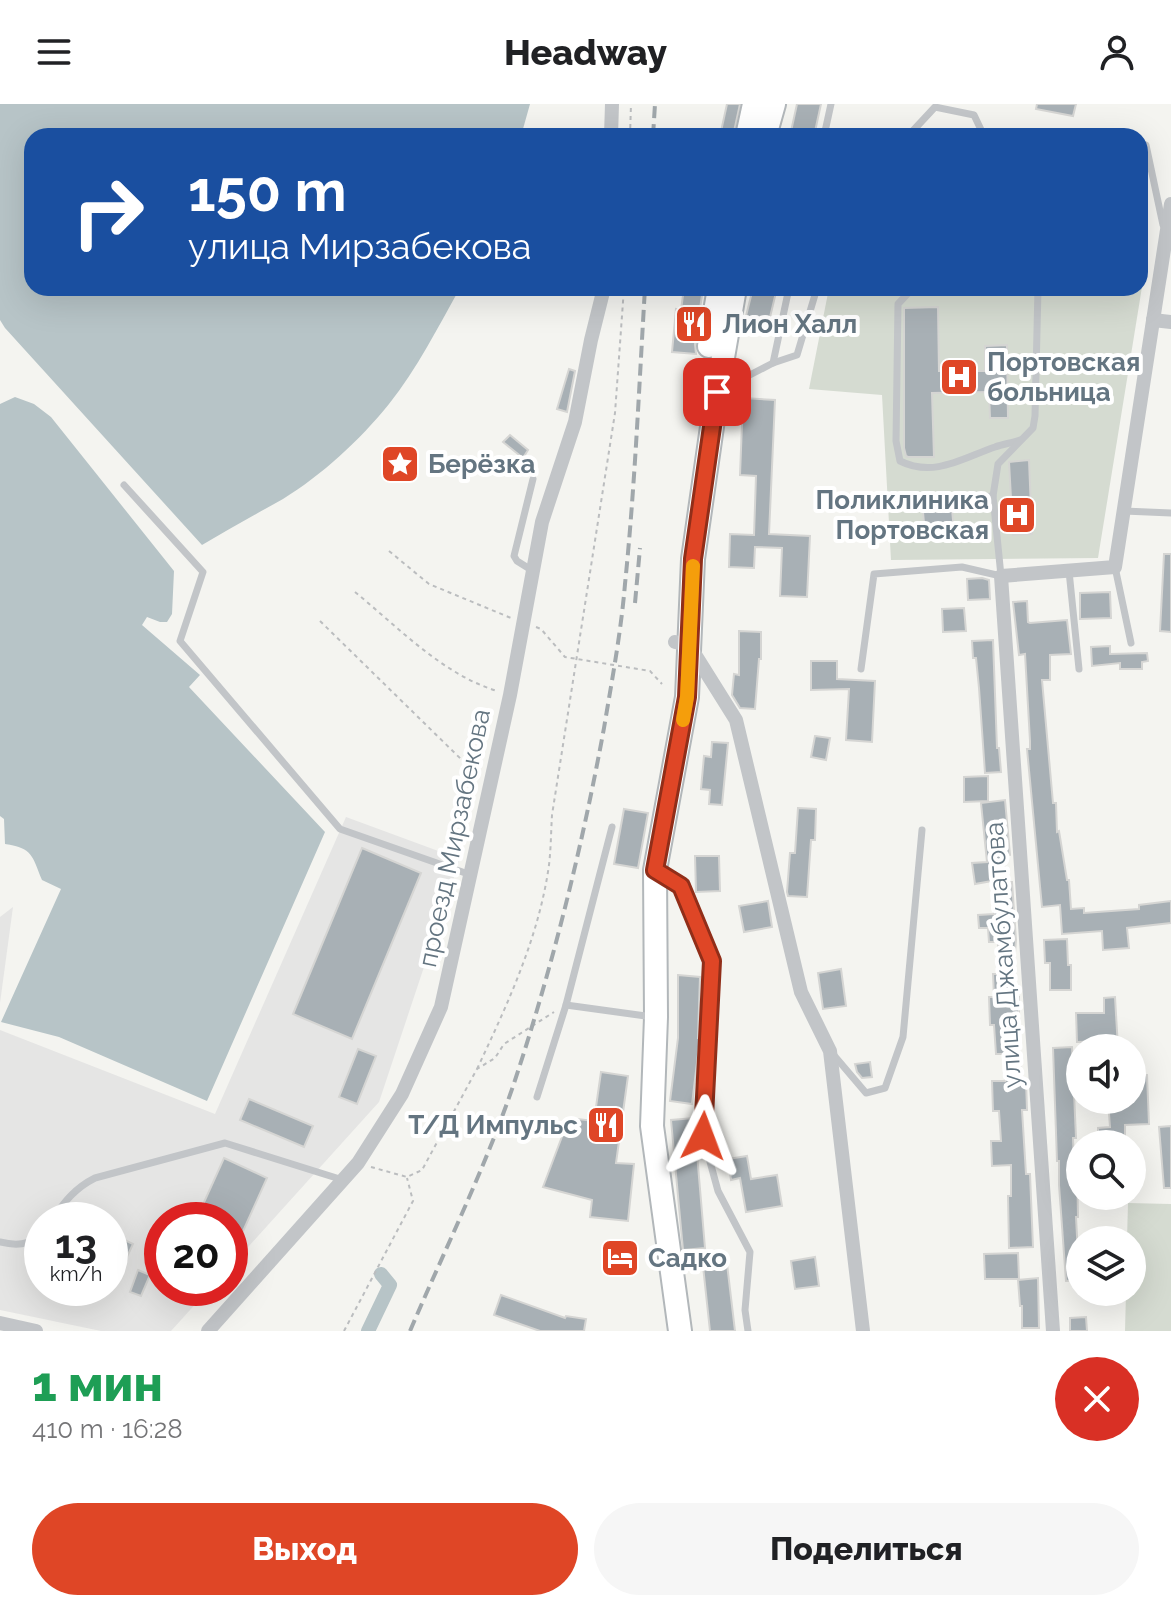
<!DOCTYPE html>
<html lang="ru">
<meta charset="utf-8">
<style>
body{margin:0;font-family:Raleway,sans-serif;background:#f6f6f6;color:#202124;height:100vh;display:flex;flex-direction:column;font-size:30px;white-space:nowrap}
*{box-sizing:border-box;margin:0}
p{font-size:26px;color:#757577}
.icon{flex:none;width:44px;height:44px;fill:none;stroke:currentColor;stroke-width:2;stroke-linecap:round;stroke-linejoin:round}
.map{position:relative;height:1227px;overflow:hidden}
.panel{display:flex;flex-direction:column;background:#fff;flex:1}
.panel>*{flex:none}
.hud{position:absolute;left:24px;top:24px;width:1124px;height:168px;border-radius:24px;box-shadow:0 8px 32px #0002;background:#1a4fa0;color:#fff;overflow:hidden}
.tools{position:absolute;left:1066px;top:930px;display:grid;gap:16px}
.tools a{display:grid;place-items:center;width:80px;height:80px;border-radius:50%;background:#fff;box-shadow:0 8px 32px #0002;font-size:40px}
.speed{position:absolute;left:24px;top:1098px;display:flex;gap:16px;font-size:40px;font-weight:700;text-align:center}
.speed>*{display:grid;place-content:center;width:104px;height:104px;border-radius:50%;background:#fff;box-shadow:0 8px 32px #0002;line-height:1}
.speed small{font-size:20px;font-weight:400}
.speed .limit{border:12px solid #d22;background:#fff;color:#111}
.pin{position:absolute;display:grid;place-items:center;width:68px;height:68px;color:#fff;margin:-34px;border-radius:16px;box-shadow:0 4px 12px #0006}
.me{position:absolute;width:88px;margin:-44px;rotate:3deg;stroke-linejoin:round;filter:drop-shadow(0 0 6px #0008)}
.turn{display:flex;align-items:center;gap:28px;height:168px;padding:0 32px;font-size:36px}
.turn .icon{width:104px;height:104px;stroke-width:2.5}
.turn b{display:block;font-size:56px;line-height:68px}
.round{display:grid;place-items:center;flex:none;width:84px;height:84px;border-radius:42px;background:#f6f6f6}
.headline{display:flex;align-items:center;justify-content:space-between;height:136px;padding:0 32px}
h1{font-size:48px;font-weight:800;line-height:60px;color:#1e9e55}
.action{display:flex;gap:16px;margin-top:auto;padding:16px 32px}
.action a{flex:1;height:92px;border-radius:48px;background:#df4626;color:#fff;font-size:32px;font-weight:800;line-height:92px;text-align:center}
.action a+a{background:#f6f6f6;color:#202124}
header{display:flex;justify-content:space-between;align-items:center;height:104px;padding:0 32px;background:#fff;font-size:36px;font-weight:800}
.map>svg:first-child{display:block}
</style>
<header><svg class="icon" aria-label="menu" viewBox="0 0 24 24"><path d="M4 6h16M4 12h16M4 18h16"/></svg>Headway<svg class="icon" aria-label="person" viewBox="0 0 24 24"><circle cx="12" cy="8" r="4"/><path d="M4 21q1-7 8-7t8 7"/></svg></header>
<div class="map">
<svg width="1171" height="1227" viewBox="0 0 1171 1227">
<rect width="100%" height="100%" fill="#f4f4f0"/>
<g fill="#e5e5e4" fill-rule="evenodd">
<path d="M346 713 460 755 379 998 230 1163V1116H162V1184H210L171 1227H101L0 1206V926L215 1010ZM42 1116H110V1184H42Z"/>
<path d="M13 803 0 899V813Z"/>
</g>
<g fill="#d5dbd1">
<path d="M1140 145 1148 146 1098 454 891 456 882 291 809 285 829 184H1140Z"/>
<path d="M1128 1099 1171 1100V1227H1125L1126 1188H1132V1136H1127Z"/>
</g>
<g fill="#b7c4c7">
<path d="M0 0H530L521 32H32V184H460C438 223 417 265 389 300 360 336 322 371 283 395 256 410 229 425 202 441L5 224 0 216Z"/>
<path d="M15 293 34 300 51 313 174 467 172 510 167 518H160L147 513 142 521 200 571 189 583 325 728 207 997 59 933 1 918 61 785 42 776C32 752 33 744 5 740L4 715 0 712V300Z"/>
</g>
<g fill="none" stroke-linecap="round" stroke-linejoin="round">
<path stroke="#b7c4c7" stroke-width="14" d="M368 1227 390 1181 381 1170"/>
</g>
<g fill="#a8b0b5" stroke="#d5d5d3" stroke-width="2">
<path d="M727 0H740L733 32H720Z"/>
<path d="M797 0H821L814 32H790Z"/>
<path d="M1037 0H1076L1073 12 1036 5Z"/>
<path d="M684 184H703L695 240 696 250 672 248 676 205 681 206Z"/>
<path d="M753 184H777L766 230 743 224Z"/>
<path d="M938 203 939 267H985V242L1007 241 1008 314H990L989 288 932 289 934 353H908L906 352 904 344V204Z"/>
<path d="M569 265 575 267 567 308 557 305Z"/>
<path d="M743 294 775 296 769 430 810 432 807 493 780 492 782 444 755 443 754 464 729 463 730 430 754 431 756 372 740 371Z"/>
<path d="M510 331 528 346 523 354 503 338Z"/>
<path d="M1029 356 1032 430 1013 431 1009 358Z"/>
<path d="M952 405 954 427 925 430 923 408Z"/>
<path d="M1164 450H1171V528L1160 527Z"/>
<path d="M982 474 989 476 990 495 968 496 967 475Z"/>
<path d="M1110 488 1111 514 1080 515V489Z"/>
<path d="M1027 497 1028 518 1030 519 1067 516 1071 550 1050 551V576H1042L1053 699H1056L1057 728 1059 727 1067 776H1069L1071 805 1084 804V809L1139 805V801L1171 797V819L1127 824 1129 844 1103 846 1102 827 1062 830 1060 801 1042 803 1027 645H1030V637L1025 550 1019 551 1013 498Z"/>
<path d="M964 504 966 527 943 528 942 505Z"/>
<path d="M739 527 761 528V555H759L755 605 740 604 732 591 734 570 739 571Z"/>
<path d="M993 536 997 644H999L1001 668 985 669 979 584 976 554H973L972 537Z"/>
<path d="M1110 542V550L1147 549 1148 557 1142 558V565H1120V559L1092 562 1091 543Z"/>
<path d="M811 557H837V575L875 577 872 638 846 636 849 585 811 586Z"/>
<path d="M815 632 830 634 826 656 811 653Z"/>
<path d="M712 638 728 639 722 701 709 700 710 686 701 685 704 652 711 653Z"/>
<path d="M988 672V697L964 698V673Z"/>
<path d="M1005 696 1010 751 1004 752 1007 778H1012L1016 836 1014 861 1015 893H1019V920L1016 921 1022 976H1026L1027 1006H1022L1026 1070H1030L1033 1143 1009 1144 1008 1092H1011V1061L992 1062 991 1037H1001L999 1007H993L992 977H1005L1003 950H996L994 921H990L989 893H994L993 870H998V838H989L988 824H979L978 811 994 810 992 777 975 780 972 759 987 758 981 699Z"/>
<path d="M798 704 816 705 815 736H811L807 793 788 792 787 788 790 749H795Z"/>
<path d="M624 705 648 709 638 764 614 760Z"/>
<path d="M362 744 421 769 352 935 293 910Z"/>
<path d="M695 752H719L720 787 696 788Z"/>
<path d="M768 797 772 823 744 828 739 802Z"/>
<path d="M1067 835 1068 861H1071V886H1050V859H1045L1044 836Z"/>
<path d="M841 865 846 902 823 905 818 869Z"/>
<path d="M678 871 700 873 698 934H700L692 1000 670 997 678 934Z"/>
<path d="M1115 893 1118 944H1106L1105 937 1077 938 1076 909H1104V894Z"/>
<path d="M1072 943 1076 1034H1073L1074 1060H1077L1078 1113H1076L1078 1151H1080V1176L1066 1177 1059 1081V1057H1057L1053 944Z"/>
<path d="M358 945 376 952 357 1000 339 993Z"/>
<path d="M870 958 872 973 862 974 857 968 855 960Z"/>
<path d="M601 968 628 972 616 1059 634 1060 628 1117 590 1113 592 1096 543 1083 569 1014 594 1017Z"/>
<path d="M1147 971 1149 1020 1125 1021V1040H1098V1024L1110 1023 1108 996H1132V972Z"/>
<path d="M249 995 313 1022 304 1043 240 1016Z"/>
<path d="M694 1014 705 1144 683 1146 671 1016Z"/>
<path d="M1171 1022V1084H1164L1159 1023Z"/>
<path d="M747 1052 751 1075 777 1071 782 1102 746 1108 740 1074 731 1076 728 1055Z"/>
<path d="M224 1054 267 1074 230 1156V1116H196Z"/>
<path d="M110 1129 133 1140 125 1157 110 1150Z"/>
<path d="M635 1141 636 1166 606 1167 605 1142Z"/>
<path d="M1018 1149 1019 1175H985L984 1150Z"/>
<path d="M815 1153 819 1182 795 1185 791 1157Z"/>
<path d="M727 1160 735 1227H710L703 1162Z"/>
<path d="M138 1166 150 1171 141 1192 130 1188Z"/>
<path d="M1038 1174 1039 1224H1022V1202H1020L1018 1176Z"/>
<path d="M501 1191 565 1214 566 1212 586 1215 584 1227H540L494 1211Z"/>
<path d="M1086 1213 1087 1227H1070V1214Z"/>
</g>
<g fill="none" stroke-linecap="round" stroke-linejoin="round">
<defs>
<g id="primary">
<path d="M747 32 754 0"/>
<path d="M765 32 774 0"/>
<path d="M709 242 719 184"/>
<path d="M680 1227 652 1022 656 913 655 766 687 593 693 455 717 288 735 184"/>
</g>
</defs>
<use href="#primary" stroke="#b2b7ba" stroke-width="26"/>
<g stroke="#bbbdbf" stroke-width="2" stroke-dasharray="4 4" stroke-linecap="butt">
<path d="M630 32 631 0"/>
<path d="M389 447 429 480 511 514"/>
<path d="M355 488C399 524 442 570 497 587"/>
<path d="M320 517 466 660 478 667"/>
<path d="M536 523 541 525 565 553 650 567 662 580"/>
<path d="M477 965C508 899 539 833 549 761 551 744 551 727 552 711L615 309 624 184"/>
<path d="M371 1063 407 1073 422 1066 477 965 495 954 504 940 554 908"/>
<path d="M344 1227 413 1097 407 1074"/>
</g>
<g stroke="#c2c5c8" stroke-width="7">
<path d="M824 32 831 0"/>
<path d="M908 32 935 3 974 11 984 32"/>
<path d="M1140 40 1146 41 1163 121"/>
<path d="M1000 184 911 186 898 200 896 337 900 357C934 374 963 354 995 343 1003 340 1012 339 1020 336"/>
<path d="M773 259 789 184"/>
<path d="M702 286 717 288 773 259 797 251 817 184"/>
<path d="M533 375 514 452 517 457 533 467"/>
<path d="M124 381 203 468 180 537 340 725 471 771"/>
<path d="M929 398 993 392"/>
<path d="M1124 407 1171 409"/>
<path d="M1115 463 1131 539"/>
<path d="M1069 467 1079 565"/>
<path d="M861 565 874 470 962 463 1001 472 993 392 998 360 1033 324 1035 312 1038 184"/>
<path d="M660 769 681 782 712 857 703 1032 718 1087 750 1148 745 1206 748 1227"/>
<path d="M566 901 653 913"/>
<path d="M832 949 866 989 885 984 903 933 922 726"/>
<path d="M537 993 566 901 612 723"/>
<path d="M52 1116C64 1098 75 1084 95 1074L225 1039 343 1076"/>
<path d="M0 1138C16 1142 28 1141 42 1131"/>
</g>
<g stroke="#c2c5c8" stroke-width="14">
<path d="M611 32 612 0"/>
<path d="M1153 216 1171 218"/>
<path d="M675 538 689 541 736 616 801 888 830 947 863 1227"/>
<path d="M0 1219 36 1227"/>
<path d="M208 1227 358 1059 402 990 441 903 510 591 542 418 575 318 591 236 604 184"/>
<path d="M1053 1227 1001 472 1115 463 1171 100"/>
</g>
<use href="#primary" stroke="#fff" stroke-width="22"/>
<g stroke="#a0a7ab" stroke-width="4" stroke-dasharray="12 6" stroke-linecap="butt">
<path d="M653 32 655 0"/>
<path d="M635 499 640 444"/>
<path d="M410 1227C447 1140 490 1055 519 964 555 853 583 738 604 624 612 576 621 528 625 480 635 382 639 283 645 184"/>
</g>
</g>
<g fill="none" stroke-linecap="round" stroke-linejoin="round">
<defs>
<path id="route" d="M703 1032 712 857 681 782 655 766 687 593 693 455 717 288"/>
</defs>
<use href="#route" stroke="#912e19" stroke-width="20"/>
<use href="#route" stroke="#df4626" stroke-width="14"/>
<path stroke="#f59e0b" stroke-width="14" d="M683 616 687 593 693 462"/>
</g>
<defs>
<symbol id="restaurant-square" viewBox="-11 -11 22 22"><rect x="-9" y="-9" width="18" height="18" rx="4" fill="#df4626" stroke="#fff"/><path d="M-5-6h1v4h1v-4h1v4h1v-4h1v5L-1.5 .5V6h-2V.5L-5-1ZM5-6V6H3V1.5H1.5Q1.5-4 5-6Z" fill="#fff"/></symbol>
<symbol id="hospital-square" viewBox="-11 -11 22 22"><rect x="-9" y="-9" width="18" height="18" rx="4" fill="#df4626" stroke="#fff"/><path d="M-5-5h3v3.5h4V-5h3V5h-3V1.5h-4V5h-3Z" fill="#fff"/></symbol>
<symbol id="sight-square" viewBox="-11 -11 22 22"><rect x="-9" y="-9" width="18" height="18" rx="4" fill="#df4626" stroke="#fff"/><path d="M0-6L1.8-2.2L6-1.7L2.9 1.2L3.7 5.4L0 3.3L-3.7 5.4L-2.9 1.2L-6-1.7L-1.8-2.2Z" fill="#fff"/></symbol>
<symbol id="hotel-square" viewBox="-11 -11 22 22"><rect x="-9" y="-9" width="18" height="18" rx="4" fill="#df4626" stroke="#fff"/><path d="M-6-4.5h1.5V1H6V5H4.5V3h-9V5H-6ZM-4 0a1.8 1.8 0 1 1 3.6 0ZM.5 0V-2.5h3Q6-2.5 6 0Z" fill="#fff"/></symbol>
</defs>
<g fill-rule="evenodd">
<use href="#restaurant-square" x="672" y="198" width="44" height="44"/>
<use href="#hospital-square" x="937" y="251" width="44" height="44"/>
<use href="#sight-square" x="378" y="338" width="44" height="44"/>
<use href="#hospital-square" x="995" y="389" width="44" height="44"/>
<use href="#restaurant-square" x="584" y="999" width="44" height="44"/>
<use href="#hotel-square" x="598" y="1132" width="44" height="44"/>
</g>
<g text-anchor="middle" stroke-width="8" stroke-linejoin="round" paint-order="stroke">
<g font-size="26" font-weight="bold" fill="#647581" stroke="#fff" text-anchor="start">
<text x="722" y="229">Лион Халл</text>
<text x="987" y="267">Портовская<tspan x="987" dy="30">больница</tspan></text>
<text x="428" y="369">Берёзка</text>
<text x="989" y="405" text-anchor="end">Поликлиника<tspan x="989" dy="30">Портовская</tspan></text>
<text x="578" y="1030" text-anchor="end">Т/Д Импульс</text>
<text x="648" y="1163">Садко</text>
</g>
<g font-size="26" fill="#647581" stroke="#fff">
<text transform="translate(454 734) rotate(-78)" y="9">проезд Мирзабекова</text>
<text transform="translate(1003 851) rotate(-94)" y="9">улица Джамбулатова</text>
</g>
</g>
</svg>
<div class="tools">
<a><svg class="icon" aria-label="sound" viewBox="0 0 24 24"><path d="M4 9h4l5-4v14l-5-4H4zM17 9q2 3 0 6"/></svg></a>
<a><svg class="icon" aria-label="search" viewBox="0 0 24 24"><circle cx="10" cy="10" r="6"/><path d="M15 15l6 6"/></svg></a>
<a><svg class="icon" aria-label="layers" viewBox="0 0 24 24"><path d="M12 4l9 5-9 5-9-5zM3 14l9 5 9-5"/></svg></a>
</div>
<div class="speed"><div>13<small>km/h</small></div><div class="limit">20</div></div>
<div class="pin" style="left:717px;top:288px;background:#d93025"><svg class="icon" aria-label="arrive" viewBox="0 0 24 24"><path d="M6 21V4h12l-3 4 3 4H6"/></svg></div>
<svg class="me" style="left:703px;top:1032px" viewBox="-20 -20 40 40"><path d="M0-17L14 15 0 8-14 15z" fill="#df4626" stroke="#fff" stroke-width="4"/></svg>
<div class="hud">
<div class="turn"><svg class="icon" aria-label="right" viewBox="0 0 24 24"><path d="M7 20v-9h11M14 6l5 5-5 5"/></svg><div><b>150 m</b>улица Мирзабекова</div></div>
</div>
</div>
<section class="panel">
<div class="headline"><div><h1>1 мин</h1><p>410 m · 16:28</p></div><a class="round" style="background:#d93025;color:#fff"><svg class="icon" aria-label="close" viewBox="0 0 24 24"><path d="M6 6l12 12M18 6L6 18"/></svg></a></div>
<div class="action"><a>Выход</a><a>Поделиться</a></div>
</section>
